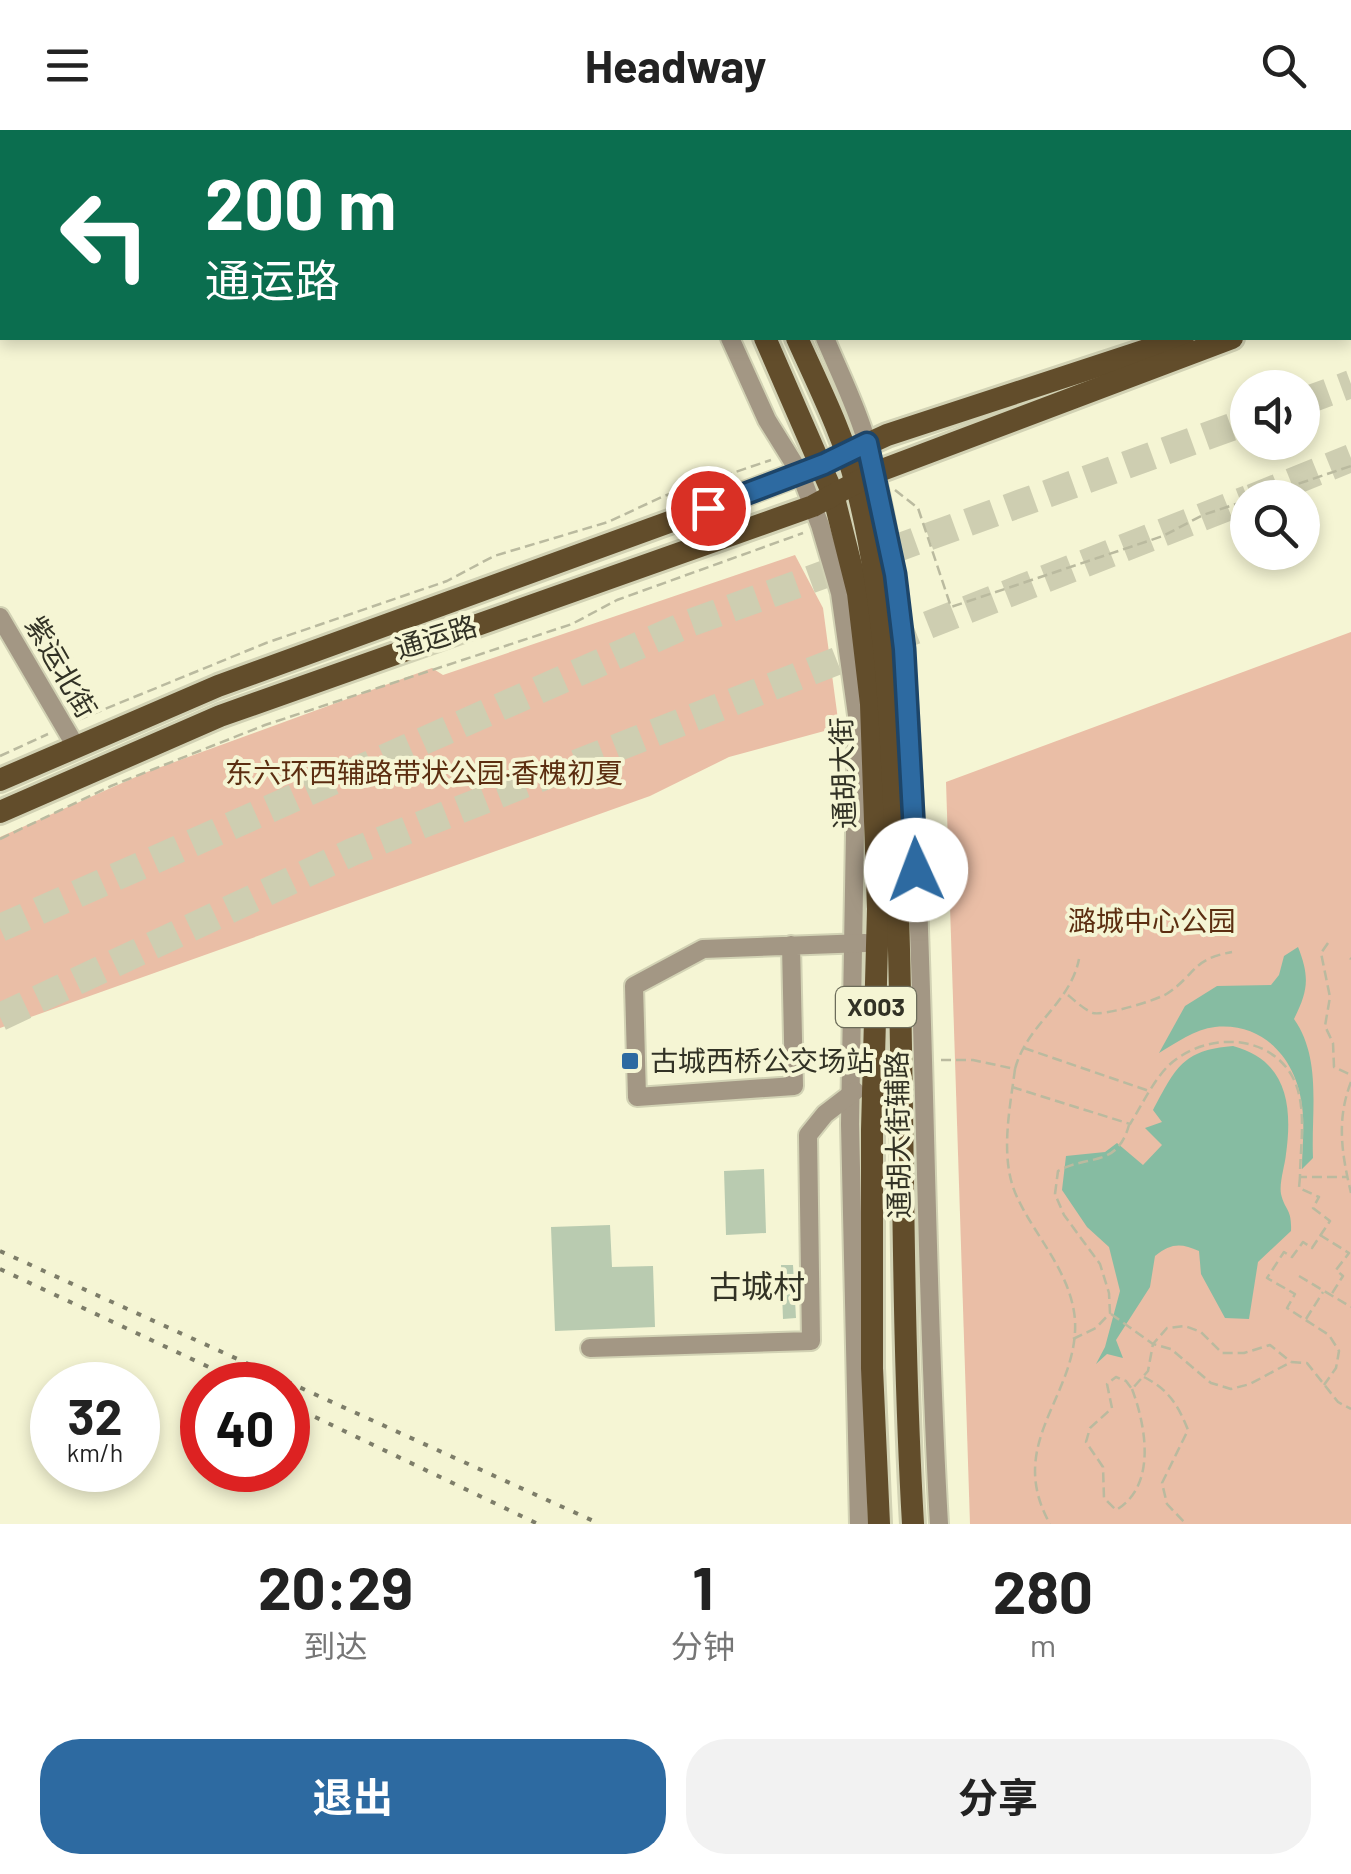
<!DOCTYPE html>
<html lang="zh">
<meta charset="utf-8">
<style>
body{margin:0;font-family:Barlow,"Noto Sans SC",sans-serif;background:#f2f2f2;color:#222;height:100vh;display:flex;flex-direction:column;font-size:38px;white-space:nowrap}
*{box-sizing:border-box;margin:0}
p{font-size:32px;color:#767676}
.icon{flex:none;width:55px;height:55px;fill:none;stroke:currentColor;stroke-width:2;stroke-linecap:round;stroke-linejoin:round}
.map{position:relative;height:1394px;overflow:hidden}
.panel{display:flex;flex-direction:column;background:#fff;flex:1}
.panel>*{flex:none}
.banner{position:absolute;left:0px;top:0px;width:1352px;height:210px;box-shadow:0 5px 15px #0003;background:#0b6e4f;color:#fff;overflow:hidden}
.tools{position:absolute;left:1230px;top:240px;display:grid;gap:20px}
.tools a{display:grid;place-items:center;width:90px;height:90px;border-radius:50%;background:#fff;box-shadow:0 5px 15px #0003;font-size:50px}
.speed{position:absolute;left:30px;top:1232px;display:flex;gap:20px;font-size:50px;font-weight:700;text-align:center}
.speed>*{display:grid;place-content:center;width:130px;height:130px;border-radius:50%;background:#fff;box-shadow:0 5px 15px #0003;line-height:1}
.speed small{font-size:25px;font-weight:400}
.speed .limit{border:15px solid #d22;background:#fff;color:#111}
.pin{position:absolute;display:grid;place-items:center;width:85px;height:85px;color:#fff;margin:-42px;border:5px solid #fff;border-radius:50%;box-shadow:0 2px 10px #0007}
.me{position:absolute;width:110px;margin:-55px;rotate:358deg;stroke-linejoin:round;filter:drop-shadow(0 0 8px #0008)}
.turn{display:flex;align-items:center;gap:35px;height:210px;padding:0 40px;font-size:45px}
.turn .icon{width:130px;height:130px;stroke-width:2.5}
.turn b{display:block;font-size:70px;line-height:85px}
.eta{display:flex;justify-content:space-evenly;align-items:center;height:170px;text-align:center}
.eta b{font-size:60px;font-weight:700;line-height:70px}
.cta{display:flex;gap:20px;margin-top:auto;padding:20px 40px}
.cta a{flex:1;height:115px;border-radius:40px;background:#2d6aa1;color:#fff;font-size:40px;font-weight:700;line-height:115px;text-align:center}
.cta a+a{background:#f2f2f2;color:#222}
header{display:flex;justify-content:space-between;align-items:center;height:130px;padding:0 40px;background:#fff;font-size:45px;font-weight:700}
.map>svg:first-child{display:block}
</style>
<header><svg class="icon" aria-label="menu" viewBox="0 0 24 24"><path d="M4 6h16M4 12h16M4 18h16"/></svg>Headway<svg class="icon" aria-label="search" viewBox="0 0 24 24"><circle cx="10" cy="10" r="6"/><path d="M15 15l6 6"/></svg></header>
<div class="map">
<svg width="1351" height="1394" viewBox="0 0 1351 1394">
<rect width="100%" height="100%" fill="#f5f5d4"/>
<g fill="#eabea6">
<path d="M795 425 823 478 839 597 729 627 650 666 0 898V707L147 642 432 538 443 545Z"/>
<path d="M1351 502V1394H970L946 652Z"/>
</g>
<g fill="#86bca2">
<path d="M1298 817C1310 847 1308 861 1294 889 1322 929 1311 981 1313 1028L1302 1039C1302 1019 1305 997 1302 976 1297 931 1265 892 1215 897 1195 899 1176 913 1159 923L1185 876 1217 856 1271 855 1279 845 1284 826Z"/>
<path d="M1233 916C1286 930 1293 974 1286 1024 1285 1035 1279 1053 1281 1064 1285 1081 1292 1078 1291 1101L1258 1132 1249 1189 1225 1188 1201 1144 1199 1121C1181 1113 1171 1113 1155 1126L1150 1157 1116 1210 1123 1228 1107 1224 1096 1234 1105 1217 1120 1161 1109 1117 1087 1097 1062 1060 1066 1026 1105 1022 1117 1013 1143 1035 1162 1015 1145 998 1162 992 1153 980C1176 938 1182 920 1233 916Z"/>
</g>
<g fill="#b9cbb0">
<path d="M764 1039 766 1103 726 1105 724 1041Z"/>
<path d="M610 1095 612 1137 653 1136 655 1197 555 1201 551 1097Z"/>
<path d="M781 1135H793L796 1188 783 1189Z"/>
</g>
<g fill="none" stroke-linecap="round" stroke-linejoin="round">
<g stroke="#ceceb1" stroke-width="28" stroke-dasharray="28 14" stroke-linecap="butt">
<path d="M1302 272 1351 254"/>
<path d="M1252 368 1351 328"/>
<path d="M0 798 690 493 1248 291"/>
<path d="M0 887 352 722 1248 369"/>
</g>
<defs>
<g id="minor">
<path d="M635 0 636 2"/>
<path d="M721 0 722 2"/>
<path d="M1260 0 1261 2"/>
<path d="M730 208 767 290 800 343 820 395 840 463 857 585 850 994 859 1394"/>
<path d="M825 208C839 242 857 277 867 313 910 462 911 619 918 772 926 979 927 1187 939 1394"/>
<path d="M0 487 75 615"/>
<path d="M791 815 794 956 637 967 634 856 703 819 865 813"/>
<path d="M590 1218 811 1211 808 1005 825 984 855 961"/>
</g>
<g id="major">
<path d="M666 0 667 2"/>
<path d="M695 0 696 2"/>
<path d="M1350 147 1351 146"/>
<path d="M1350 165H1351"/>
<path d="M765 208 833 364 858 463 871 574 878 779 872 1000V1238L879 1394"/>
<path d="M797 208C818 255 843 304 856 354 887 474 891 599 896 722 905 946 900 1170 913 1394"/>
<path d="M0 650 218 556 708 378 824 334 887 305 1183 208"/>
<path d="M0 682 220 586 813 376 874 343 1232 208"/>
</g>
</defs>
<use href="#minor" stroke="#d2d2b4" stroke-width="22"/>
<use href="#major" stroke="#d2d2b4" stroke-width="28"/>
<g stroke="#baba9f" stroke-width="2.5" stroke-dasharray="10 5" stroke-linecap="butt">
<path d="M895 360 918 378 951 477 1163 406 1203 385 1248 370"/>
<path d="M1256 368 1351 336"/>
<path d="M78 590 266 513 447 451 494 426 608 392 664 366 771 330"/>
<path d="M0 626 48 604"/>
<path d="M0 709 111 656 265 595 572 494 617 470 803 403"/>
<path d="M1328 813 1321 823 1330 867 1325 896 1333 913 1334 937 1351 945"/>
<path d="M1350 828 1351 829"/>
<path d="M1068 865C1075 871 1085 880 1093 883 1104 886 1158 870 1168 863 1196 844 1192 829 1232 822"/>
<path d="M1024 918 1149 961"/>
<path d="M941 930H973L1015 939C1027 894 1070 874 1079 829"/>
<path d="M1015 939C1010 978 999 1029 1017 1067 1036 1108 1071 1142 1075 1190 1079 1266 1004 1312 1050 1394"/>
<path d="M1351 952C1336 990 1342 1025 1351 1063"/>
<path d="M1012 957 1130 994C1142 975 1153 951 1169 935 1204 903 1267 902 1292 946 1308 974 1300 1016 1300 1047H1347"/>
<path d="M1300 1047 1299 1058 1319 1067 1313 1078 1330 1091 1312 1118 1303 1112 1292 1127 1284 1122 1267 1148 1295 1164 1287 1178 1329 1205 1339 1221 1336 1238 1324 1255"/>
<path d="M1320 1105 1349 1123 1336 1140 1343 1146 1331 1165"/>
<path d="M1299 1146 1351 1177"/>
<path d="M1111 1184 1153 1214 1171 1219 1211 1253 1231 1259 1250 1254 1291 1232 1307 1233 1338 1272 1351 1279"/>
<path d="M1306 1189 1323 1162"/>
<path d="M1073 1209 1096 1198 1110 1183 1109 1163 1100 1134 1064 1085 1055 1064 1058 1041C1089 1024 1117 1038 1129 995"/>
<path d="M1144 1247C1169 1260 1178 1275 1188 1300L1162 1353 1167 1374 1186 1394"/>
<path d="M1132 1259C1146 1296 1157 1356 1116 1380L1104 1368 1103 1337 1086 1312 1090 1298 1112 1278 1107 1254 1116 1247 1126 1251 1132 1259 1148 1241 1153 1214 1167 1198 1185 1196 1201 1202 1222 1223H1244L1270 1215 1291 1232"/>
</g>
<use href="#minor" stroke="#a39784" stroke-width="18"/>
<use href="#major" stroke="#624d2b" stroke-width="22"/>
<g stroke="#7d7d69" stroke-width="4" stroke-dasharray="5 10" stroke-linecap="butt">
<path d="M0 1121 600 1394"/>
<path d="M0 1139 247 1255"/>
<path d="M288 1274 538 1394"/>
</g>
</g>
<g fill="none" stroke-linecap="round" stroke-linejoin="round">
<defs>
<path id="route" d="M708 378 824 334 867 313 895 444 904 519 916 740"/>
</defs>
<use href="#route" stroke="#1d4569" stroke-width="25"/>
<use href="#route" stroke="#2d6aa1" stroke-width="18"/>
</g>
<rect fill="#2d6aa1" stroke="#f5f5d4" stroke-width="4" x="620" y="921" width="20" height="20" rx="5"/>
<g text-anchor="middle" stroke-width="8" stroke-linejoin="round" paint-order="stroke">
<rect fill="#f5f5d4" stroke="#6c6c5a" stroke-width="2.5" x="836" y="857" width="80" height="40" rx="8"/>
<g font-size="25" font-weight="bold" fill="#323225">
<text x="876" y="886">X003</text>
</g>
<g font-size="28" fill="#323225" stroke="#f5f5d4">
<text transform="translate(436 507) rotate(-17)" y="10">通运路</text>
<text transform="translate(61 537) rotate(60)" y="10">紫运北街</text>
<text transform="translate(843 643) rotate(-92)" y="10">通胡大街</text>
<text transform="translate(898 1005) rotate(-91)" y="10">通胡大街辅路</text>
</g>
<g font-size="28" fill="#5c2e11" stroke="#f5f5d4">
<text x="424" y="653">东六环西辅路带状公园·香槐初夏</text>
<text x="1152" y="801">潞城中心公园</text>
</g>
<g font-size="28" fill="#323225" stroke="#f5f5d4" text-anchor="start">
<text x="650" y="941">古城西桥公交场站</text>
</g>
<g font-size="32" fill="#323225" stroke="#f5f5d4">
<text x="757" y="1168">古城村</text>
</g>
</g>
</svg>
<div class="tools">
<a><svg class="icon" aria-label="sound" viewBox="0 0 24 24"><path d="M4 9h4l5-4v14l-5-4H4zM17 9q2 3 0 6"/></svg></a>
<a><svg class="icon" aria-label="search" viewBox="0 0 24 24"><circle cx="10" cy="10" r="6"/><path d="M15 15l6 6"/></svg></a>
</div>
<div class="speed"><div>32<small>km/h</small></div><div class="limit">40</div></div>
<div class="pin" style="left:708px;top:378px;background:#d93025"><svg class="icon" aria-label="arrive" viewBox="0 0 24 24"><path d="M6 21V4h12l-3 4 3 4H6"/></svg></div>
<svg class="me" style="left:916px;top:740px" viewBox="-20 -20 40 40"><circle r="19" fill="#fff"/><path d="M0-13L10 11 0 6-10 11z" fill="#2d6aa1"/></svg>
<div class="banner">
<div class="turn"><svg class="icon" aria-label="left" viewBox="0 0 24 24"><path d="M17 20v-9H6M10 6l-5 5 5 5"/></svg><div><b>200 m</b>通运路</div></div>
</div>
</div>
<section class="panel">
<div class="eta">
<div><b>20:29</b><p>到达</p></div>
<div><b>1</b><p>分钟</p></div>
<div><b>280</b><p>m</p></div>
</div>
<div class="cta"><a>退出</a><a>分享</a></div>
</section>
